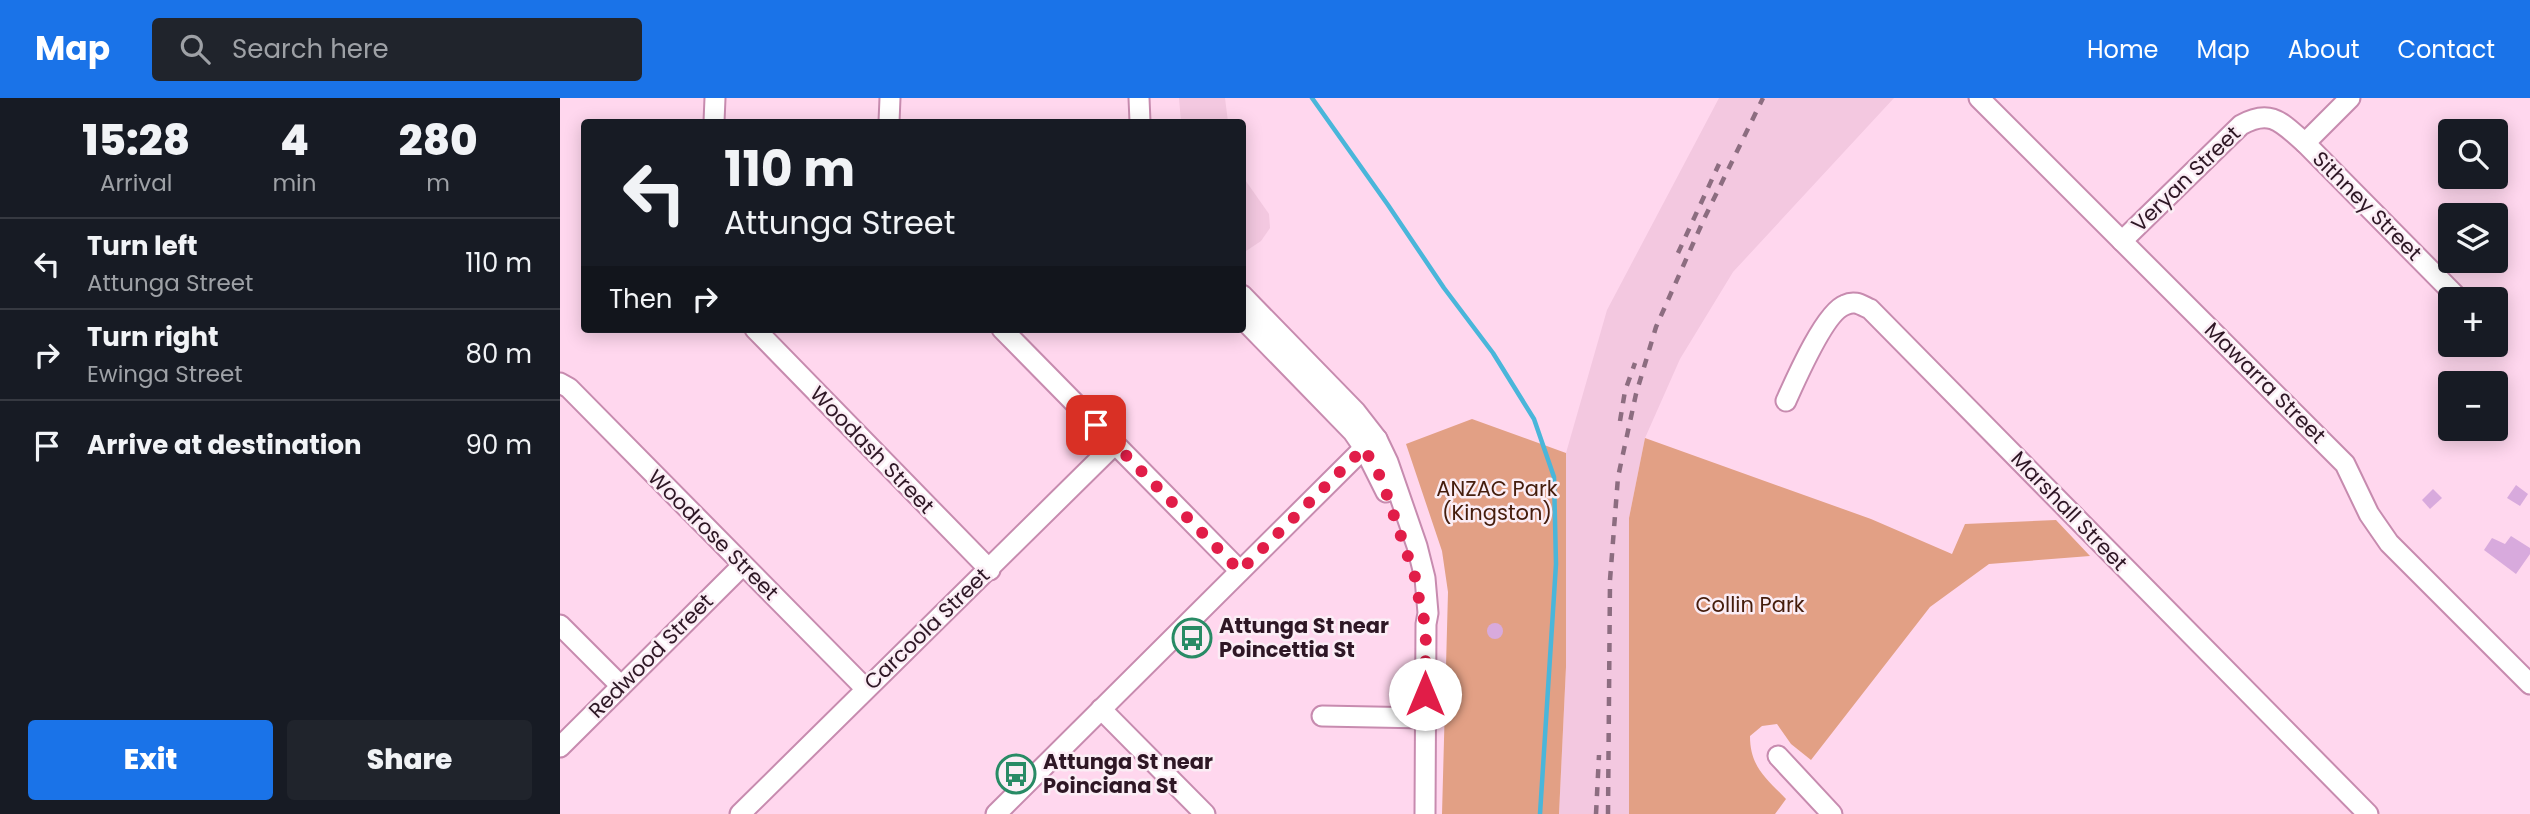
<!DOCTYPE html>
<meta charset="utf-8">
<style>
body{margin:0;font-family:Poppins,sans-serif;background:#20242c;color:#f1f3f6;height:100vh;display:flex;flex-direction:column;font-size:26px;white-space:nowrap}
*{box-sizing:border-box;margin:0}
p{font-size:23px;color:#9ea1a6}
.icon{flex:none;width:38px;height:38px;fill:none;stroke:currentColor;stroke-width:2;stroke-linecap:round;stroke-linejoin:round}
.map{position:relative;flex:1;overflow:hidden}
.sheet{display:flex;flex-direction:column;background:#171b24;width:560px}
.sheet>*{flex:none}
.hud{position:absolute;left:21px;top:21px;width:665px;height:214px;border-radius:7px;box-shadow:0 4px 18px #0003;background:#171b24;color:#f1f3f6;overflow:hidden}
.controls{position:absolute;left:1878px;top:21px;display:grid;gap:14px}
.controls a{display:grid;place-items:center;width:70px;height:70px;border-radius:7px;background:#171b24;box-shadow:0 4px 18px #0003;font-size:35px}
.pin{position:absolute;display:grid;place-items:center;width:60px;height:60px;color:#fff;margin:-30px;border-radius:14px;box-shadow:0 4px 10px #0006}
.me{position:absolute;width:77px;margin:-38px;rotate:0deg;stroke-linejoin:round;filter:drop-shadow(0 0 5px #0008)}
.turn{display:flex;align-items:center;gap:24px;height:147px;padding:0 28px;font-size:32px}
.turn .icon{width:91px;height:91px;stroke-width:2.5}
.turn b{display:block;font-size:49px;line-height:60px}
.then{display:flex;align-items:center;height:66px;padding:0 28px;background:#0003;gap:14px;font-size:26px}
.eta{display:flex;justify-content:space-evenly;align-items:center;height:119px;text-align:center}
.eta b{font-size:42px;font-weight:800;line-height:49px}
.button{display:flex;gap:14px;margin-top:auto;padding:14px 28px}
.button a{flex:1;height:80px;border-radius:7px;background:#1a73e8;color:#fff;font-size:28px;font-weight:800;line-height:80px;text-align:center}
.button a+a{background:#20242c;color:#f1f3f6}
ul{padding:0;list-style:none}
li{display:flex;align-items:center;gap:21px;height:91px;padding:0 28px;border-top:2px solid #363941}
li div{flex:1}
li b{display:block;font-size:26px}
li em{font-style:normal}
header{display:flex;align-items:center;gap:42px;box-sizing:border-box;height:98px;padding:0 35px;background:#1a73e8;color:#fff}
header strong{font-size:33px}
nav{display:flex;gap:38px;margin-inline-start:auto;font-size:24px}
.search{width:490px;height:63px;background:#20242c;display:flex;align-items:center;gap:18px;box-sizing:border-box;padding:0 24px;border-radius:7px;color:#9ea1a6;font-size:26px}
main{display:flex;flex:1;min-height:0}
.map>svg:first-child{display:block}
</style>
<header>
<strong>Map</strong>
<div class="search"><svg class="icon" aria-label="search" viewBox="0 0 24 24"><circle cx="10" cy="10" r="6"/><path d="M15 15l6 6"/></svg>Search here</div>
<nav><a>Home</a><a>Map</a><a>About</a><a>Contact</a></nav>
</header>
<main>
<section class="sheet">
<div class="eta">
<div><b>15:28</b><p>Arrival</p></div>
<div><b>4</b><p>min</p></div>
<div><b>280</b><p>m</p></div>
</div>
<ul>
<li><svg class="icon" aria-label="left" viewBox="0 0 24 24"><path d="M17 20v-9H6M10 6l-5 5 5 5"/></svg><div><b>Turn left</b><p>Attunga Street</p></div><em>110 m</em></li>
<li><svg class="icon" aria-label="right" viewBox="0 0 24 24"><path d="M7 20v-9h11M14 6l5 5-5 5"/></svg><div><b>Turn right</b><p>Ewinga Street</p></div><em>80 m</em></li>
<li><svg class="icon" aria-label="arrive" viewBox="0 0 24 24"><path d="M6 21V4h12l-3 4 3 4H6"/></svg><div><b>Arrive at destination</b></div><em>90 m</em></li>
</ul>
<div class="button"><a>Exit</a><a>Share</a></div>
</section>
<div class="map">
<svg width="1970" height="716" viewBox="0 0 1970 716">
<rect width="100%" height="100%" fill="#ffd7ee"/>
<g fill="#f3c8e0">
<path d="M619 0H665L668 24H621Z"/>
<path d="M1159 0H1334L1173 174 1120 261 1085 340 1069 420V716H999L1006 569V355L1047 212Z"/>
<path d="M683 79 709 116 710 130 701 143 683 155Z"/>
</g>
<g fill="#e2a085">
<path d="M912 321 1006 355V569L999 716H882L888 494 882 453 846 346Z"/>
<path d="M1085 340 1311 421 1392 456 1405 426 1496 422 1530 458 1429 466 1370 509 1251 662 1231 646 1217 626 1202 628 1190 638C1190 669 1206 680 1226 701L1215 716H1069V420Z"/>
</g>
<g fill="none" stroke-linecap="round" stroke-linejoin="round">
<path stroke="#4ab6da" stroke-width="4.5" d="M752 0 828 107 884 190 933 255 974 321 994 379 996 466 980 716"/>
</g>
<g fill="#d8aadd">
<path d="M1956 387 1968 396 1960 408 1947 400Z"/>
<path d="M1873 391 1882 400 1870 411 1862 402Z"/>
<path d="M1951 438 1970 450V456L1956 476 1924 452 1932 440 1945 446Z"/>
<circle cx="935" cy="533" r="8"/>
</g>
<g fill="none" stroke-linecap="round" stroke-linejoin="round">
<defs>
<g id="minor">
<path d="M579 0 580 24"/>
<path d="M1419 0 1785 366 1809 416 1829 445 1970 586"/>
<path d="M154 24 155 0"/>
<path d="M329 24 330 0"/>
<path d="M1745 45 1790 0"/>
<path d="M1562 143 1681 27C1711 10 1722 25 1745 45L1899 201"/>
<path d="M682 197 796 314 817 341 828 364 857 448 865 480 868 515 866 526 865 716"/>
<path d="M682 220 793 334 804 350 826 394"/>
<path d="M195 231 430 472"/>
<path d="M442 231 680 473"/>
<path d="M0 285 9 290 305 590"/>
<path d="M1226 303C1235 283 1265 214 1285 207 1295 202 1301 207 1310 211L1808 716"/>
<path d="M0 527 61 588"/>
<path d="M541 611 645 716"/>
<path d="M762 618 865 620"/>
<path d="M0 649 183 467"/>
<path d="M1218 658 1272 716"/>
<path d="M180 716 555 346"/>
<path d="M436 716 804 350 817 341"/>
</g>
</defs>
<use href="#minor" stroke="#c78baf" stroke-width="23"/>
<use href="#minor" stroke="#fff" stroke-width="19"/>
<g stroke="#8c6d80" stroke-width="4.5" stroke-dasharray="9 9" stroke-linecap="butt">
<path d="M1118 155 1159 66"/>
<path d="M1060 323 1065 293 1075 265"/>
<path d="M1036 716 1039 657"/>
<path d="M1048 716 1050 482 1058 379 1076 296 1096 229 1144 121 1203 0"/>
</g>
</g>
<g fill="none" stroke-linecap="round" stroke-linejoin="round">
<path stroke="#e11d48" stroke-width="12" stroke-dasharray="0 21.6" d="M536 327 680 473 804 350 821 380 856 482 861 514 866 526 865 596"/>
</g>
<defs>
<symbol id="bus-ring" viewBox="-11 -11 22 22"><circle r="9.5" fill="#fbedf5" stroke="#288b65" stroke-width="1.5"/><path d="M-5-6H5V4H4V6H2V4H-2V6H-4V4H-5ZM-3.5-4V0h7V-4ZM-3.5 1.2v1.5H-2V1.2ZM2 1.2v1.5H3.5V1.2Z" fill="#288b65"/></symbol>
</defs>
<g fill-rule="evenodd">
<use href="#bus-ring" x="610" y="518" width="44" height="44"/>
<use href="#bus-ring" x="434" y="654" width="44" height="44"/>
</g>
<g text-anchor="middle" stroke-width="5" stroke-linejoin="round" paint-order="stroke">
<g font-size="21" fill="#2e1725" stroke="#fbedf5">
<text transform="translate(1626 81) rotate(-44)" y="7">Veryan Street</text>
<text transform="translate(1807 108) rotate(45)" y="7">Sithney Street</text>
<text transform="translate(1705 285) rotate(45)" y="7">Mawarra Street</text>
<text transform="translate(312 352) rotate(46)" y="7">Woodash Street</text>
<text transform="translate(1509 413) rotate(46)" y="7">Marshall Street</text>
<text transform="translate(153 437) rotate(45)" y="7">Woodrose Street</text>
<text transform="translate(367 531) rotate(-44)" y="7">Carcoola Street</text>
<text transform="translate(91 558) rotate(-45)" y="7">Redwood Street</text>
</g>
<g font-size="21" fill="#451d0c" stroke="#fbedf5">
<text x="937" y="398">ANZAC Park<tspan x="937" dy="24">(Kingston)</tspan></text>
<text x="1190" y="514">Collin Park</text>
</g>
<g font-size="21" font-weight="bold" fill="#2e1725" stroke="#fbedf5" text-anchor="start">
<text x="659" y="535">Attunga St near<tspan x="659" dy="24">Poincettia St</tspan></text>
<text x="483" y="671">Attunga St near<tspan x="483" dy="24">Poinciana St</tspan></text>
</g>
</g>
</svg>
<div class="controls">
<a><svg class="icon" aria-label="search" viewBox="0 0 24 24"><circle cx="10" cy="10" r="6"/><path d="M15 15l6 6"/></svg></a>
<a><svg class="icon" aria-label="layers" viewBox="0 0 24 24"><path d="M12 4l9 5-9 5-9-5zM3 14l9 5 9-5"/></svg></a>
<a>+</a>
<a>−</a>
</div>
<div class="pin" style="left:536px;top:327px;background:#d93025"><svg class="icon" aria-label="arrive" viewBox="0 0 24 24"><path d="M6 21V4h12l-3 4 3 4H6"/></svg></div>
<svg class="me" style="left:865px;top:596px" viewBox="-20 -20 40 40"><circle r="19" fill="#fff"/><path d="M0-13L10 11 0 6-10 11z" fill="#e11d48"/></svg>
<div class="hud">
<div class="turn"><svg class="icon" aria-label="left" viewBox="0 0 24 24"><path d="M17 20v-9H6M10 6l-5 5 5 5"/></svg><div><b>110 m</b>Attunga Street</div></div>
<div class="then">Then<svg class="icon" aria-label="right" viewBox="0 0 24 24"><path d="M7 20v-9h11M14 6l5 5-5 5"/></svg></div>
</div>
</div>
</main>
